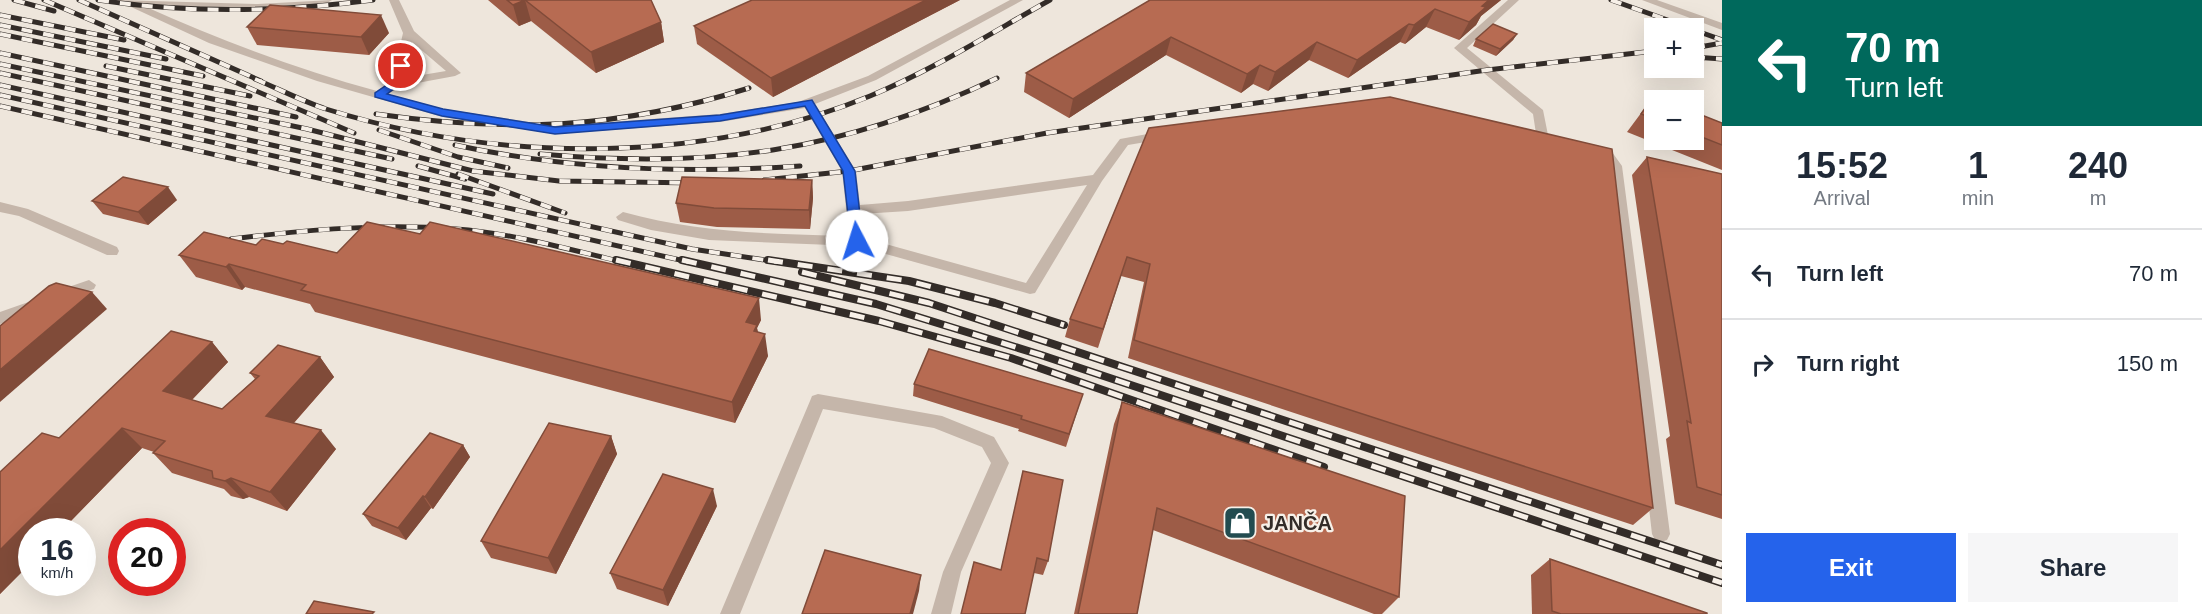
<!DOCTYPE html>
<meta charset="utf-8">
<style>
body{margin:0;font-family:Arial,sans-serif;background:#f6f6f7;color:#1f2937;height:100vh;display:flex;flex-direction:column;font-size:22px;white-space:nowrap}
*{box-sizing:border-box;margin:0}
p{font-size:20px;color:#747a83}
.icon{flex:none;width:33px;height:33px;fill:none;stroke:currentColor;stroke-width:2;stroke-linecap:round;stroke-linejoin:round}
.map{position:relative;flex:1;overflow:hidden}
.details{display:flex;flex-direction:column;background:#fff;width:480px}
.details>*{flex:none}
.guide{background:#00695c;color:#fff;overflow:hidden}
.fabs{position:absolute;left:1644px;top:18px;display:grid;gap:12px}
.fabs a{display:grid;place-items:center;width:60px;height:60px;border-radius:0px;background:#fff;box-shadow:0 6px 24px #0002;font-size:30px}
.speed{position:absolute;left:18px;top:518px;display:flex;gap:12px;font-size:30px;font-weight:700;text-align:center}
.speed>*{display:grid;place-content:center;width:78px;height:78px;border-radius:50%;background:#fff;box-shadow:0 6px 24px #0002;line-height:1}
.speed small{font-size:15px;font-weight:400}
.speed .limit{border:9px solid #d22;background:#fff;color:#111}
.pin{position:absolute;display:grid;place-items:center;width:51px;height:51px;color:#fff;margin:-26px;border:3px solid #fff;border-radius:50%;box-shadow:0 2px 6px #0007}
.me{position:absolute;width:66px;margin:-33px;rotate:355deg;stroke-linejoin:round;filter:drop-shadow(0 0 4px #0008)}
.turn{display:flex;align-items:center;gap:21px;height:126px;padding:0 24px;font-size:27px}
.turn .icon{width:78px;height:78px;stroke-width:2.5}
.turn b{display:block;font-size:42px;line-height:51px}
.eta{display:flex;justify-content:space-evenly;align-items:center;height:102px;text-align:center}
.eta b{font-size:36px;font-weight:800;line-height:42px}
.button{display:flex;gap:12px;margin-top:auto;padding:12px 24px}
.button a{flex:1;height:69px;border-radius:0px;background:#2563eb;color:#fff;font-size:24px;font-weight:800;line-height:69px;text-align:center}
.button a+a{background:#f6f6f7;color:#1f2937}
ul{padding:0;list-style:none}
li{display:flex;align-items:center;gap:18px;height:90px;padding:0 24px;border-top:2px solid #e0e1e3}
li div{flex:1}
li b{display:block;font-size:22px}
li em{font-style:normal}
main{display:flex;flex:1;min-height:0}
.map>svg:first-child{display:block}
</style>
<main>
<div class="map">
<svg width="1722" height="614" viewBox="0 0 1722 614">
<rect width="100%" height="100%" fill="#eee6dc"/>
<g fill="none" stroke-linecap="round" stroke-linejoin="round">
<g fill="#c5b6aa" fill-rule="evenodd">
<path d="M116 0 258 4 332 0 327 3 258 10 144 6C220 40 297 69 377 91L392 81 403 33 389 0H399L414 31 461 73 455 76 401 86 388 94 444 109 555 126 720 114 798 102 868 76 1010 0H1023L876 80 815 104 856 171 860 205 908 201 1093 175 1120 139 1164 131 1170 135 1164 139 1128 145 1102 181 1035 293 1030 294 857 246 709 240 651 230 618 220 616 217 623 212C698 233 773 234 849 236L842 171 805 108 720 122 555 134 443 117 317 81 209 43ZM412 42 446 71 404 78ZM1087 185 1026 283 864 238 861 214 908 211Z"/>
<path d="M1508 0H1519L1467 48 1543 110 1549 140 1547 143 1543 144 1537 140 1533 114 1454 48Z"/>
<path d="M1642 0H1657L1722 23V30Z"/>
<path d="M1597 148 1612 152 1622 166 1670 534 1667 540 1661 542 1655 540 1652 534 1610 167C1603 158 1594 157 1591 152Z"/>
<path d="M0 202 28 209 117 247 119 251 117 255H107L19 216 0 212Z"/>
<path d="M89 280 96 285 94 289 62 300 55 295 57 291Z"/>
<path d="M37 299 42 301 44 305 42 309 0 324V312Z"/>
<path d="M818 394 942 416 994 437 1009 463 961 572 951 614H931L943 572 991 463 982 447 934 428 823 409 740 614H720L810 401 812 396Z"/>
</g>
<defs>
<g id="rail-far1">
<path d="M14 0 54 11"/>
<path d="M44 0 354 133"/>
<path d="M79 0 261 81"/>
<path d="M98 0C191 14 280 12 373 0"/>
<path d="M1611 0 1690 28"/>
<path d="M0 15 124 40"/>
<path d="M0 25 166 59"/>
<path d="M1694 30 1722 40"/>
<path d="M0 34 203 76"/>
<path d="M1694 48 1722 43"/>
<path d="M0 53 296 117"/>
<path d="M1694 57 1722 59"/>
<path d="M0 64 307 129 473 171 559 181 698 183"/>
<path d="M106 66 250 96"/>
<path d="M0 73 392 159"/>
<path d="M255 79C279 89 302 101 326 109 498 163 702 165 870 96 933 70 991 33 1050 0"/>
<path d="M0 85 493 194"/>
<path d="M0 95 692 249 778 262"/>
<path d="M0 106 689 262"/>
<path d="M376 114C510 133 619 129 749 88"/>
<path d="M379 130 458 157 508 168"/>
<path d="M455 145C570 170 683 174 800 166"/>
<path d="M540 154C712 169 840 153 997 78"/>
<path d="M418 166 465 179"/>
<path d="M458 174 565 213"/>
<path d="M764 180 849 171 1047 133 1487 70 1654 51"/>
<path d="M231 239C306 230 380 223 456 229 511 233 568 249 622 262"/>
</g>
<g id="rail">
<path d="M616 260 879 321 1011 358 1324 467"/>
<path d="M682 260 876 304 1041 355 1722 583"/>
<path d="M768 260 909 281 995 303 1064 325"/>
<path d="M802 272 929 303 1722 565"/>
</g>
</defs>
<use href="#rail-far1" stroke="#332c28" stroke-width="5"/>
<use href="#rail" stroke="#332c28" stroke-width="8"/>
<use href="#rail-far1" stroke="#f7f0e8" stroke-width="4" stroke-dasharray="11" stroke-linecap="butt"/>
<use href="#rail" stroke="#f7f0e8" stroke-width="5" stroke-dasharray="15" stroke-linecap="butt"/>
</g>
<g fill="#9d5c47">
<path d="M488 0H651L661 22 664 42 596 73 531 21 519 26Z"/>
<path d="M960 0 773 97 697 44 694 26Z"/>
<path d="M1150 0H1501L1481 16 1476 25 1459 40 1426 27 1405 44 1400 42 1348 78 1309 60 1268 91 1253 84 1241 93 1166 55 1069 118 1024 92 1026 73Z"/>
<path d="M247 27 389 33 369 55 257 45Z"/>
<path d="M1517 34 1513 40 1496 56 1473 46 1476 39Z"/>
<path d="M1653 97 1654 100V140H1694V112L1722 123V170L1627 132Z"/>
<path d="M1149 128 1653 508 1633 525 1128 358 1144 282 1121 276 1098 348 1065 337 1070 319Z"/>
<path d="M1647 157 1722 174V519L1675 504 1666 439 1670 436 1632 175Z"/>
<path d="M812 180 813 198 810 229 717 227 680 222 676 203Z"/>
<path d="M177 200 148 225 103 214 92 201Z"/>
<path d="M283 244 761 320 757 328 758 332 768 356 735 423 315 312 310 304 245 287 242 290 196 277 179 255 256 245Z"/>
<path d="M212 342 228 362 192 400 222 409 255 379 250 373 320 357 334 377 294 423 336 449 287 511 249 497 243 499 231 496 224 489 172 473 153 453 154 452 142 448 0 594V472L59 438Z"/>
<path d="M914 384 1079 406 1066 447 1018 431 1019 429 913 396Z"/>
<path d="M1122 402 1399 597 1382 614H1374L1153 530 1137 614H1074L1114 424Z"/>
<path d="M611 436 617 454 556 574 491 558 481 541Z"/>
<path d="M463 445 470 457 433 509 431 508 406 540 372 526 363 514Z"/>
<path d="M1023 471 1048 561 1043 575 1034 573 1001 570Z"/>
<path d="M717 506 668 606 617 589 610 573Z"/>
<path d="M1550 559 1707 614H1532L1531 575Z"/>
</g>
<g fill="#804b39">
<path d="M525 0 531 21 519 26 513 5Z"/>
<path d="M926 0H960L773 97 771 78Z"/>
<path d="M1489 0H1501L1481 16 1476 25 1459 40 1469 22 1482 6Z"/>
<path d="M1435 9 1426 27 1405 44 1414 25Z"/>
<path d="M381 15 389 33 369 55 361 37Z"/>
<path d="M661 22 664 42 596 73 591 52Z"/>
<path d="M1409 24 1400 42 1348 78 1357 60Z"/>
<path d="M1517 34 1513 40 1496 56 1500 49Z"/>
<path d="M1171 37 1166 55 1069 118 1073 99Z"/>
<path d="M1317 42 1309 60 1268 91 1275 72Z"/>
<path d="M1260 65 1253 84 1241 93 1247 74Z"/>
<path d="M812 180 813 198 810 229 809 210Z"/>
<path d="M168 187 177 200 148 225 138 212Z"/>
<path d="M229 264 245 287 242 290 226 267Z"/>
<path d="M92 292 107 309 0 402V370Z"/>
<path d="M759 298 761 320 757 328 760 345 765 334 768 356 735 423 732 402 746 322Z"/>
<path d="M212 342 228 362 181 411 163 391Z"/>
<path d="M320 357 334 377 282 436 266 416Z"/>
<path d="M122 428 142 448 61 531H32V562L0 594V550Z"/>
<path d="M321 430 336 449 287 511 270 492Z"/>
<path d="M611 436 617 454 556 574 548 558Z"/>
<path d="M463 445 470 457 433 509 425 497Z"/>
<path d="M231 478 249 497 243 499 225 481Z"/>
<path d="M713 489 717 506 668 606 663 590Z"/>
<path d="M423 496 431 508 406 540 398 528Z"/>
<path d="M921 575 919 591 913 614H910Z"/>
</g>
<g fill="#b76b52" stroke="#804b39" stroke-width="1.5">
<path d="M507 0H651L661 22 591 52 525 0 513 5Z"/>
<path d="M752 0H926L771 78 694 26Z"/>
<path d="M1150 0H1489L1482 6 1486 7 1469 22 1435 9 1414 25 1409 24 1357 60 1317 42 1275 72 1260 65 1247 74 1171 37 1073 99 1026 73Z"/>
<path d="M270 5 381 15 361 37 247 27Z"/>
<path d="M1493 24 1517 34 1500 49 1476 39Z"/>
<path d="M1390 97 1612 149 1653 508 1134 340 1150 264 1127 257 1103 329 1070 319 1149 128Z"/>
<path d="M1653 97 1663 100H1654V119L1641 114Z"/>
<path d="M1694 112 1722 123V145L1694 134Z"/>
<path d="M1647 157 1722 174V495L1697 487 1687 421 1691 423Z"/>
<path d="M123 177 168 187 138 212 92 201Z"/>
<path d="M682 177 812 180 809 210 714 208 676 203Z"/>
<path d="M367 222 420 234 430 222 759 298 746 322 757 325 754 331 765 334 732 402 301 290 306 285 229 264 226 267 179 255 204 232 256 245 262 239 283 244 287 241 337 253Z"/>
<path d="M56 283 92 292 0 370V326L49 286Z"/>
<path d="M171 331 212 342 163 391 222 409 259 376 250 373 278 345 320 357 266 416 321 430 270 492 231 478 225 481 213 478 212 471 153 453 165 441 122 428 0 550V472L42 433 59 438Z"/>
<path d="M929 349 1083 394 1069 434 1021 419 1022 416 914 384Z"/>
<path d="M1122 402 1405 496 1399 597 1157 508 1137 614H1078Z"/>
<path d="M549 423 611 436 548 558 481 541Z"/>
<path d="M430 433 463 445 425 497 423 496 398 528 363 514Z"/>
<path d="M1023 471 1063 480 1048 561 1037 558 1025 614H961L974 562 1001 570Z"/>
<path d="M663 474 713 489 663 590 610 573Z"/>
<path d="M825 550 921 575 910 614H802Z"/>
<path d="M1550 559 1707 613V614H1561L1552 611Z"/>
<path d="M314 601 374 612 372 614H306Z"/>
</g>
<path fill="#2563eb" stroke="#184099" stroke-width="1.5" d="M397 64 406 66 402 83 387 94 443 109 555 127 720 115 812 100 855 171 863 241 857 246 851 241 843 171 805 106 720 121 555 134 442 116 375 97V93L391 82Z"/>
<defs>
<symbol id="shop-square" viewBox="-11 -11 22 22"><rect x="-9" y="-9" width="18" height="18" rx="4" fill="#234c50" stroke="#f7f0e8"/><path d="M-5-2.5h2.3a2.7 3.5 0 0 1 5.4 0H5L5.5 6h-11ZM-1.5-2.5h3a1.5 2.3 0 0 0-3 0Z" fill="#fff"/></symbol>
</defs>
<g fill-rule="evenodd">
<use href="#shop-square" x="1221" y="504" width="38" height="38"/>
</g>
<g text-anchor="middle" stroke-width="4.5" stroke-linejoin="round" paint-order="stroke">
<g font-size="20" font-weight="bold" fill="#332c28" stroke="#f7f0e8" text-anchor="start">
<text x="1263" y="530">JANČA</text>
</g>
</g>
</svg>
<div class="fabs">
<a>+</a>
<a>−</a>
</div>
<div class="speed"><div>16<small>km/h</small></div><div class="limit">20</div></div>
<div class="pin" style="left:401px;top:66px;background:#d93025"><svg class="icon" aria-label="arrive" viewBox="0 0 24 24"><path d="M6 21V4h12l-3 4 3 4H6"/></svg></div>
<svg class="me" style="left:857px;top:241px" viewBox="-20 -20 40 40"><circle r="19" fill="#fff"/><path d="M0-13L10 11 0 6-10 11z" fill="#2563eb"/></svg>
</div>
<section class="details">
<div class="guide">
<div class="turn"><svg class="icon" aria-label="left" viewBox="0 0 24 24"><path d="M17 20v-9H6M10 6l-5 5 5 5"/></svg><div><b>70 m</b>Turn left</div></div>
</div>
<div class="eta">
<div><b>15:52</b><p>Arrival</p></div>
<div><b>1</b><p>min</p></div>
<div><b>240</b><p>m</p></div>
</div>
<ul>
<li><svg class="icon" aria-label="left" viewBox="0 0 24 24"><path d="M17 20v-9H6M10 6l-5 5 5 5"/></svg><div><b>Turn left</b></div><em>70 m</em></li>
<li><svg class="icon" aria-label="right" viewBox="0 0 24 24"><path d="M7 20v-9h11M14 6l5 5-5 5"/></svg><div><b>Turn right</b></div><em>150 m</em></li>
</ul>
<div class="button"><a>Exit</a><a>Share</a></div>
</section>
</main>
